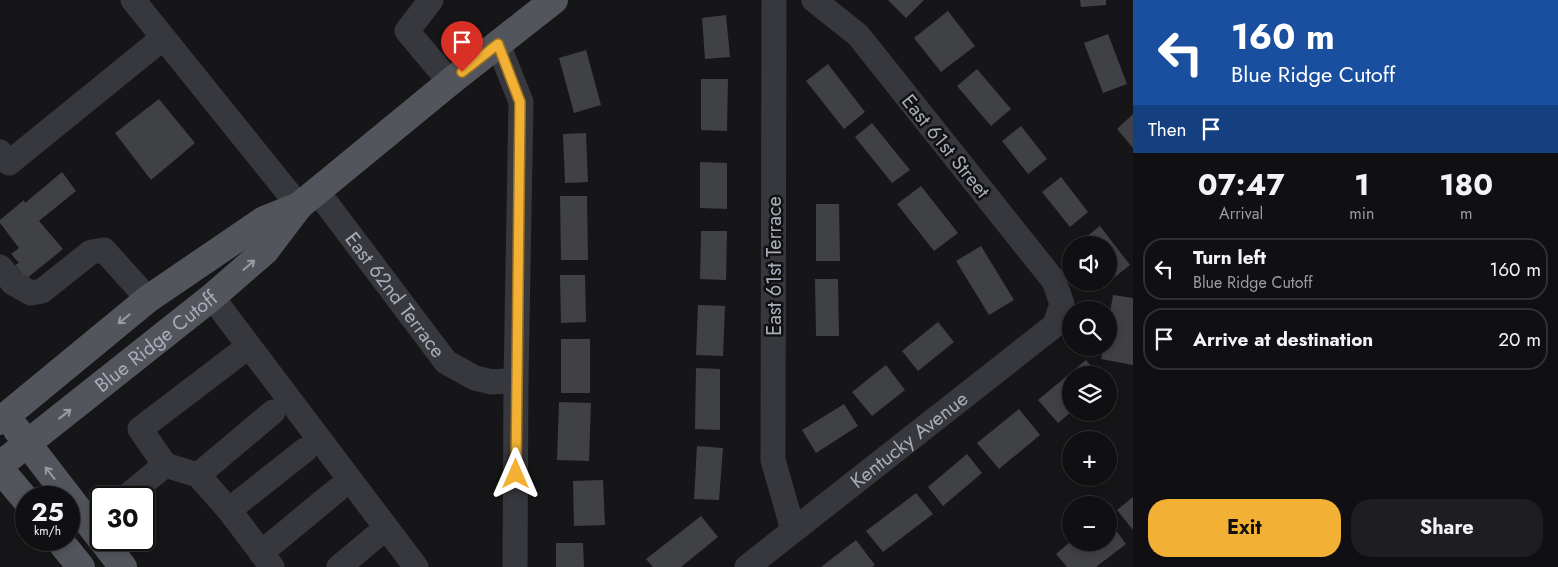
<!DOCTYPE html>
<meta charset="utf-8">
<style>
body{margin:0;font-family:Jost,sans-serif;background:#1e1e20;color:#f1f3f6;height:100vh;display:flex;flex-direction:column;font-size:19px;white-space:nowrap}
*{box-sizing:border-box;margin:0}
p{font-size:16px;color:#9c9d9f}
.icon{flex:none;width:28px;height:28px;fill:none;stroke:currentColor;stroke-width:2;stroke-linecap:round;stroke-linejoin:round}
.map{position:relative;flex:1;overflow:hidden}
.side{display:flex;flex-direction:column;background:#101012;width:425px}
.side>*{flex:none}
.hud{background:#1a4fa0;color:#fff;overflow:hidden}
.fabs{position:absolute;left:1062px;top:236px;display:grid;gap:10px}
.fabs a{display:grid;place-items:center;width:55px;height:55px;border-radius:50%;background:#101012;box-shadow:0 2px 8px #0003,0 0 0 1px #303032;font-size:25px}
.speed{position:absolute;left:15px;top:486px;display:flex;gap:10px;font-size:25px;font-weight:700;text-align:center}
.speed>*{display:grid;place-content:center;width:65px;height:65px;border-radius:50%;background:#101012;box-shadow:0 2px 8px #0003,0 0 0 1px #303032;line-height:1}
.speed small{font-size:12px;font-weight:400}
.speed .limit{border:2px solid #111;border-radius:8px;background:#fff;color:#111}
.pin{position:absolute;display:grid;place-items:center;width:42px;height:42px;color:#fff;margin:-51px -21px;border-radius:50% 50% 50% 0;rotate:-45deg;box-shadow:0 0 5px #0007}
.pin .icon{rotate:45deg}
.me{position:absolute;width:55px;margin:-28px;rotate:0deg;stroke-linejoin:round;filter:drop-shadow(0 0 4px #0008)}
.turn{display:flex;align-items:center;gap:18px;height:105px;padding:0 15px;font-size:22px}
.turn .icon{width:65px;height:65px;stroke-width:2.5}
.turn b{display:block;font-size:35px;line-height:42px}
.then{display:flex;align-items:center;height:48px;padding:0 15px;background:#0003;gap:10px;font-size:19px}
.eta{display:flex;justify-content:space-evenly;align-items:center;height:85px;text-align:center}
.eta b{font-size:30px;font-weight:700;line-height:35px}
.primary-button{display:flex;gap:10px;margin-top:auto;padding:10px 15px}
.primary-button a{flex:1;height:58px;border-radius:20px;background:#f2b134;color:#111;font-size:20px;font-weight:700;line-height:58px;text-align:center}
.primary-button a+a{background:#1e1e20;color:#f1f3f6}
ul{padding:0;list-style:none}
li{display:flex;align-items:center;gap:15px;height:62px;margin:0 10px 8px;padding:0 5px;border:2px solid #303032;border-radius:20px}
li div{flex:1}
li b{display:block;font-size:19px}
li em{font-style:normal}
main{display:flex;flex:1;min-height:0}
.map>svg:first-child{display:block}
</style>
<main>
<div class="map">
<svg width="1133" height="567" viewBox="0 0 1133 567">
<rect width="100%" height="100%" fill="#161618"/>
<g fill="#404145">
<path d="M888 0H924L906 18Z"/>
<path d="M1080 0H1106V5L1081 7Z"/>
<path d="M948 11 975 46 941 72 914 38Z"/>
<path d="M726 15 730 57 705 59 702 18Z"/>
<path d="M1108 34 1127 84 1103 93 1084 43Z"/>
<path d="M586 50 601 105 574 113 559 58Z"/>
<path d="M828 64 865 112 844 129 806 81Z"/>
<path d="M977 69 1011 109 991 126 957 86Z"/>
<path d="M701 79H728L727 131 701 130Z"/>
<path d="M159 99 195 143 151 180 115 133Z"/>
<path d="M1133 114V148L1117 129Z"/>
<path d="M872 123 910 170 892 183 855 137Z"/>
<path d="M1021 126 1047 159 1028 174 1002 141Z"/>
<path d="M586 133 588 182 565 183 563 134Z"/>
<path d="M700 162 727 163V209L700 208Z"/>
<path d="M62 172 76 191 39 221 63 249 26 279 15 265 19 263 11 254 19 248 0 223V220L24 200 25 203Z"/>
<path d="M1061 177 1088 212 1070 227 1042 192Z"/>
<path d="M921 186 958 233 934 251 897 204Z"/>
<path d="M560 196H587L588 260H561Z"/>
<path d="M816 204H839L840 261H816Z"/>
<path d="M1100 226 1130 265 1111 280 1109 277V245H1084L1081 241Z"/>
<path d="M701 231H727L726 280 700 279Z"/>
<path d="M981 246 1014 300 989 315 956 261Z"/>
<path d="M560 275H585L586 322 561 323Z"/>
<path d="M815 279H838L839 336H816Z"/>
<path d="M1113 295 1133 298V365L1101 359 1103 348H1109V319Z"/>
<path d="M698 305 725 306 723 356 696 355Z"/>
<path d="M938 322 954 342 918 371 902 351Z"/>
<rect x="561" y="339" width="29" height="54"/>
<path d="M1086 360 1098 375H1071V412L1058 423 1038 400Z"/>
<path d="M886 365 905 390 872 416 852 392Z"/>
<path d="M696 368 720 369V430L695 429Z"/>
<path d="M559 402 591 403 589 461 557 460Z"/>
<path d="M844 404 858 426 816 453 802 430Z"/>
<path d="M1019 409 1040 435 999 469 977 443Z"/>
<path d="M697 446 723 448 719 500 694 499Z"/>
<path d="M967 454 982 473 943 506 928 487Z"/>
<path d="M603 480 605 525 574 526 573 481Z"/>
<path d="M916 493 933 514 883 552 866 531Z"/>
<path d="M1133 497V530L1117 510Z"/>
<path d="M701 516 718 537 681 567H653L646 559Z"/>
<path d="M1109 521 1126 544 1096 567H1067L1056 554 1070 542H1109Z"/>
<path d="M856 540 875 565 872 567H821Z"/>
<path d="M556 543H583L584 567H556Z"/>
</g>
<g fill="none" stroke-linecap="round" stroke-linejoin="round">
<g stroke="#37383d" stroke-width="25">
<path d="M133 0 299 206"/>
<path d="M431 0 407 31 450 82"/>
<path d="M774 0 773 460 793 530"/>
<path d="M498 44 521 102 516 380 515 567"/>
<path d="M0 152 9 163 163 38"/>
<path id="s1" d="M317 191 446 362 475 378 492 382 516 380"/>
<path d="M0 267 13 283 31 293 42 291 91 252 104 250 148 299"/>
<path d="M249 346 416 567"/>
<path d="M165 465 198 475 229 510 272 567"/>
<path d="M198 475 273 412"/>
<path d="M125 498 165 465 140 429 249 346 212 297"/>
<path d="M229 510 305 450"/>
<path d="M261 553 337 490"/>
<path d="M339 567 375 537"/>
<path id="s2" d="M747 567 1055 325 1062 304 1054 281 858 35 814 0"/>
</g>
<g stroke="#53555c" stroke-width="28">
<path d="M0 421 148 299 264 220 299 206"/>
<path d="M17 430 101 539"/>
<path id="s3" d="M0 465 212 297 265 251 299 206 450 82 554 0"/>
<path d="M0 469 26 500"/>
<path d="M59 540 81 567"/>
<path d="M102 540 123 567"/>
</g>
</g>
<defs><path id="oneway-shaft" d="M-6 0H5M1.5-3L5.5 0L1.5 3" fill="none" stroke-width="1.6" stroke-linecap="round" stroke-linejoin="round" transform="scale(1.25)"/></defs>
<g stroke="#979ba6">
<use href="#oneway-shaft" transform="translate(249 265) rotate(-41)"/>
<use href="#oneway-shaft" transform="translate(124 319) rotate(141)"/>
<use href="#oneway-shaft" transform="translate(65 414) rotate(-38)"/>
<use href="#oneway-shaft" transform="translate(50 473) rotate(-128)"/>
</g>
<g fill="none" stroke-linecap="round" stroke-linejoin="round">
<defs>
<path id="route" d="M462 72 498 44 520 102 516 474"/>
</defs>
<use href="#route" stroke="#9d7322" stroke-width="12"/>
<use href="#route" stroke="#f2b134" stroke-width="9"/>
</g>
<g text-anchor="middle" stroke-width="5" stroke-linejoin="round" paint-order="stroke">
<g font-size="20" fill="#a8adb8" stroke="#111113">
<text transform="translate(946 146) rotate(51)" y="7">East 61st Street</text>
<text transform="translate(774 266) rotate(-90)" y="7">East 61st Terrace</text>
<text dy="7" stroke="none"><textPath href="#s1" startOffset="130">East 62nd Terrace</textPath></text>
<text dy="7" stroke="none"><textPath href="#s3" startOffset="199">Blue Ridge Cutoff</textPath></text>
<text dy="7" stroke="none"><textPath href="#s2" startOffset="206">Kentucky Avenue</textPath></text>
</g>
</g>
</svg>
<div class="fabs">
<a><svg class="icon" aria-label="sound" viewBox="0 0 24 24"><path d="M4 9h4l5-4v14l-5-4H4zM17 9q2 3 0 6"/></svg></a>
<a><svg class="icon" aria-label="search" viewBox="0 0 24 24"><circle cx="10" cy="10" r="6"/><path d="M15 15l6 6"/></svg></a>
<a><svg class="icon" aria-label="layers" viewBox="0 0 24 24"><path d="M12 4l9 5-9 5-9-5zM3 14l9 5 9-5"/></svg></a>
<a>+</a>
<a>−</a>
</div>
<div class="speed"><div>25<small>km/h</small></div><div class="limit">30</div></div>
<div class="pin" style="left:462px;top:72px;background:#d93025"><svg class="icon" aria-label="arrive" viewBox="0 0 24 24"><path d="M6 21V4h12l-3 4 3 4H6"/></svg></div>
<svg class="me" style="left:516px;top:474px" viewBox="-20 -20 40 40"><path d="M0-17L14 15 0 8-14 15z" fill="#f2b134" stroke="#fff" stroke-width="4"/></svg>
</div>
<section class="side">
<div class="hud">
<div class="turn"><svg class="icon" aria-label="left" viewBox="0 0 24 24"><path d="M17 20v-9H6M10 6l-5 5 5 5"/></svg><div><b>160 m</b>Blue Ridge Cutoff</div></div>
<div class="then">Then<svg class="icon" aria-label="arrive" viewBox="0 0 24 24"><path d="M6 21V4h12l-3 4 3 4H6"/></svg></div>
</div>
<div class="eta">
<div><b>07:47</b><p>Arrival</p></div>
<div><b>1</b><p>min</p></div>
<div><b>180</b><p>m</p></div>
</div>
<ul>
<li><svg class="icon" aria-label="left" viewBox="0 0 24 24"><path d="M17 20v-9H6M10 6l-5 5 5 5"/></svg><div><b>Turn left</b><p>Blue Ridge Cutoff</p></div><em>160 m</em></li>
<li><svg class="icon" aria-label="arrive" viewBox="0 0 24 24"><path d="M6 21V4h12l-3 4 3 4H6"/></svg><div><b>Arrive at destination</b></div><em>20 m</em></li>
</ul>
<div class="primary-button"><a>Exit</a><a>Share</a></div>
</section>
</main>
